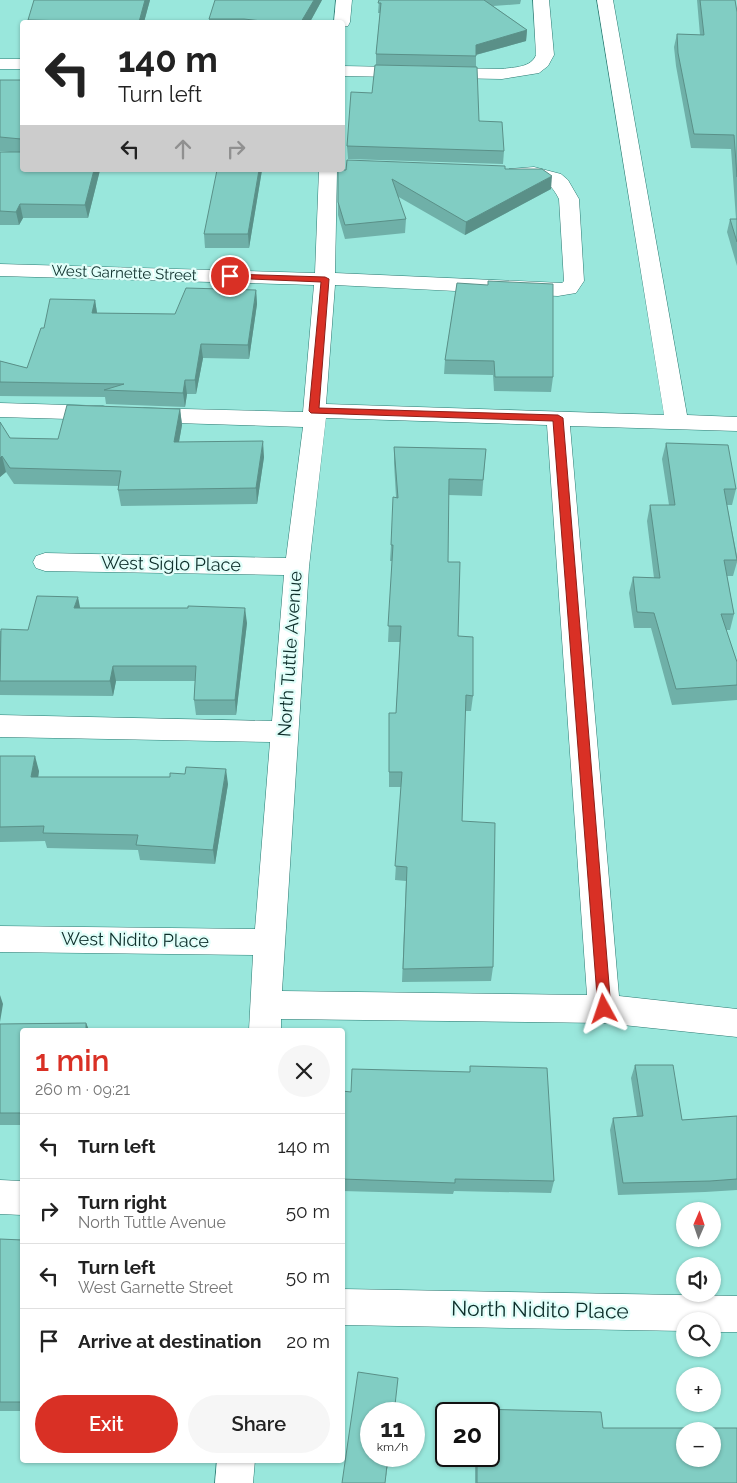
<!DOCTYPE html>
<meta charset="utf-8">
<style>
body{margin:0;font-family:Raleway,sans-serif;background:#f6f6f6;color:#222;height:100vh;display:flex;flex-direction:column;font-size:19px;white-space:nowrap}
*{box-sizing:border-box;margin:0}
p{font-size:16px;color:#767676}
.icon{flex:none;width:28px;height:28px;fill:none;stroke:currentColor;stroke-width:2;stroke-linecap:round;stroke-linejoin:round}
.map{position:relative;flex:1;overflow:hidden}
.side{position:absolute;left:20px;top:1028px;width:325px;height:435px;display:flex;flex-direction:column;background:#fff;border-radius:5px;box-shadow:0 1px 4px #0004}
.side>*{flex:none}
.hud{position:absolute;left:20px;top:20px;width:325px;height:152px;border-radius:5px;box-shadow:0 1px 4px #0004;background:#fff;color:#222;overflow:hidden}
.needle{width:32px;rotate:2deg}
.buttons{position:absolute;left:676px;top:1202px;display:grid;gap:10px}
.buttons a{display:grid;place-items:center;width:45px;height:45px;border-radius:50%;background:#fff;box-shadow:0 1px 4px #0004;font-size:25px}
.speed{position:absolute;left:360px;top:1402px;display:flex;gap:10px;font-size:25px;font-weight:700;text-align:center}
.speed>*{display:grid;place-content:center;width:65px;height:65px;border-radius:50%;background:#fff;box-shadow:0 1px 4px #0004;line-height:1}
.speed small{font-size:12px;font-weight:400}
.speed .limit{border:2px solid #111;border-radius:8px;background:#fff;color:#111}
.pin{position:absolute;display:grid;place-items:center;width:42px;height:42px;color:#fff;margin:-21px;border:2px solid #fff;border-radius:50%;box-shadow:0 1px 5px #0007}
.me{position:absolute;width:55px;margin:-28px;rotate:355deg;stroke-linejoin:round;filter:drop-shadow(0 0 4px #0008)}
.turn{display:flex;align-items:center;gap:18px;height:105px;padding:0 15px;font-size:22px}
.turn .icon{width:65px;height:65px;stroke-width:2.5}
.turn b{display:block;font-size:35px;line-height:42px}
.lanes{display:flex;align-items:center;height:48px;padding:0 15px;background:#0003;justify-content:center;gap:25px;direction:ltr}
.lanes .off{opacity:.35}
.round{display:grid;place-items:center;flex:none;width:52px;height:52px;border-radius:26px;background:#f6f6f6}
.overview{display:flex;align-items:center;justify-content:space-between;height:85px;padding:0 15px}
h1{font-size:30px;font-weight:600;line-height:38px;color:#d93025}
.button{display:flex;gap:10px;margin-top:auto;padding:10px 15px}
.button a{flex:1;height:58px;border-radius:30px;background:#d93025;color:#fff;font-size:20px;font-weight:600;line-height:58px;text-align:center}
.button a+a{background:#f6f6f6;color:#222}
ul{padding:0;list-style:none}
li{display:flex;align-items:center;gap:15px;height:65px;padding:0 15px;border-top:1px solid #e0e0e0}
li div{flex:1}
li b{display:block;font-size:19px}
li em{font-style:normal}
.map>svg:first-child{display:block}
</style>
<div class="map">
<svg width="737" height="1483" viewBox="0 0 737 1483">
<rect width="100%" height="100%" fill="#99e7dc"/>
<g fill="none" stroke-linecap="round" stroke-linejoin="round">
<defs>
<g id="minor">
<path d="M336 0H352L350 22 348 26 342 27V22H334Z"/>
<path d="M533 0H549L554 55 548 66 539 73 502 79 342 76V66L502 69C514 67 531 68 536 55Z"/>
<path d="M597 0H613L687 415 737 417V431L570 426 619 996 737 1009V1037L604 1023 281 1019V1030H249L253 955 0 952V926L255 929 270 742 0 737V715L272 721 284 575 45 571 36 568 33 562 36 556 45 553 286 558 303 427 144 422 136 420 133 415 136 410 144 408 303 412 314 285 0 276V264L315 273 319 170H337L335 273 562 283 564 281 559 199C544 170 535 183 509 177L507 173 509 169 534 167 561 174 568 180 579 199 584 281 576 293 558 296 335 285 326 404 664 415ZM326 418 547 425 587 995 282 991 309 567Z"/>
<rect x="0" y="59" width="22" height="10"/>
<path d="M0 403 103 406 111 408 114 413 111 418 103 420 0 417Z"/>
<path d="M0 1180 22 1181V1215L0 1214Z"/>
<path d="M342 1289 737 1296V1332H712V1321H685V1331L342 1325Z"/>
<path d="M217 1460H255L253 1483H215Z"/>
</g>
</defs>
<use href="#minor" stroke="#2b7a72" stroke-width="1"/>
<use href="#minor" fill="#fff" fill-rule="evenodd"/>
</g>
<g fill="#6fb0a8">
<path d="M150 0 144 22H28V20Z"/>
<path d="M322 0 310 22H209V19Z"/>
<path d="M379 0H521L520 4 493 6 527 30 526 41 476 55V67L376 65V54L380 13H378Z"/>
<path d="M697 0H735L737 12V266L727 232 730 219H736L731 149 691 148 676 66 674 47 677 34 700 35Z"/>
<path d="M0 80 100 170 88 218H23L19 225H0V152H10L0 151Z"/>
<path d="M479 121 504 151 503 164 348 159 347 146Z"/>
<path d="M505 169 551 189 465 235 397 196 406 219 405 233 345 239 338 215V170Z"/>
<path d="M262 170 249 248H205L204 234Z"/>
<path d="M457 283 553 377 551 392 494 391 493 375 444 374 445 360Z"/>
<path d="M256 290 257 304 249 359 203 358 196 394H187L185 407 106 404 105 397 0 396V361L27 368 44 328 95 300 97 313 175 314Z"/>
<path d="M180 409 182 425 179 442 264 457 257 504 121 506 118 490 119 486 14 484 6 472 0 477V422L10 438 58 439Z"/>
<path d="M666 443 736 489 732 505H727L737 556V562L733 576H727L734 614 730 630H726L737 662V700L672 705 651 628H634L629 593 633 577 654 578 647 521 650 505H669L662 459Z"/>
<path d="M394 447 486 449 482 496 448 495V562L458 636 473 696 471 711H465L462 821 493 967 491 981 402 982 406 881 395 880 401 787H389V713H396L400 642H388L392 561H390L391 545 396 497 394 463Z"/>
<path d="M80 608 247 623 236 715H196L194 700 195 681H116L113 696 0 695V631L28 630Z"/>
<path d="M0 756 39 771 38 777 228 784 215 864 140 860 138 850 47 848 45 841 0 842Z"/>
<path d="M86 1023 89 1030H22V1125H0V1024Z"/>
<path d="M635 1065 682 1120 737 1116V1190L705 1192 618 1195 610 1130 613 1118 637 1117 631 1078Z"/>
<path d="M470 1066 554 1181 551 1193 454 1191 453 1194 342 1191V1091L351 1092 470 1072Z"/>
<path d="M0 1239 22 1240V1411H0Z"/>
<path d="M476 1409 603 1428 737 1483H475V1456H489V1414H475Z"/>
</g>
<g fill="#5a9088">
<path d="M145 0H150L144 22H139Z"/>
<path d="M314 0H322L310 22H301Z"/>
<path d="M527 30 526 41 475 55 476 45Z"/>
<path d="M94 170H100L88 218 85 205Z"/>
<path d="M259 170H262L249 248 248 234Z"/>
<path d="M552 176 551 189 465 235 466 222Z"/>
<path d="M20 204 23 218 19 225 16 212Z"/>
<path d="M256 290 257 304 249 359 248 345Z"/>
<path d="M95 300 97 313H92Z"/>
<path d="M201 344 203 358 196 394 195 380Z"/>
<path d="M185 380 187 394 185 407 183 393Z"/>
<path d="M180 409 182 425 176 458 174 442Z"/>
<path d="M263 441 264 457 257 504 256 488Z"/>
<path d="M2 456 6 472 0 477V458Z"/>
<path d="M78 597 81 612 74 608Z"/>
<path d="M245 608 247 623 236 715 235 700Z"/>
<path d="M113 666 116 681 113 696 110 681Z"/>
<path d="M35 756 39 771 36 792 31 777Z"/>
<path d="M226 769 228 784 215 864 213 850Z"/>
<path d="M0 995 3 1004 0 1022Z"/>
<path d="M86 1023 89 1030H86Z"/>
<path d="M388 1456H389L385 1483Z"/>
</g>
<g fill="#81cdc3" stroke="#5a9088" fill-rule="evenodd">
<path d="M34 0H145L139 22H71L72 21 28 20Z"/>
<path d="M215 0H314L301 22H271L244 19H209Z"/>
<path d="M379 0H484L527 30 476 45V56L376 54 381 3H378Z"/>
<path d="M700 0H735L737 12V177L734 135 694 134 678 53 677 34 704 35Z"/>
<path d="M375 65 477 67 479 121 502 122 504 151 347 146 351 92 372 93Z"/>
<path d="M0 80H22V170H94L85 205 20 204 16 212 0 211V152H21V139L0 137Z"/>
<path d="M347 160 505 166V169H542L552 176 466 222 392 179 406 219 345 225 338 202V170H346Z"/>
<path d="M217 170H259L248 234H204Z"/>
<path d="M730 219H737V242Z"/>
<path d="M488 281 553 284V377H495L494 361 445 360 457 283 488 285Z"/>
<path d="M186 288 256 290 248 345 201 344 195 380H185L183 393 104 390 124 384 0 382V361L27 368 41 328H44L50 299 95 300 92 313 175 314Z"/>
<path d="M67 405 180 409 174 442 263 441 256 488 118 490 121 471 10 468 2 456 0 458V422L10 438 58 439Z"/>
<path d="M666 443 728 445 736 489H724L737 560H724L734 614H721L737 662V685L676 689 654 613 637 612 633 577 660 578 650 505H675Z"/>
<path d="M394 447 486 449 483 480 449 479 448 562H460L458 636 473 637V696L466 695 462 821 495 823 493 967 403 969 407 867 395 866 402 772H389V713H396L401 626H388L393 545H391L393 497 398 498Z"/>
<path d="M37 596 78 597 74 608H188V606L245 608 235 700H194L196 666H113L110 681H0L1 629 28 630Z"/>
<path d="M0 756H35L31 777H170V773L185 774 186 767 226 769 213 850 136 845 138 835 43 833 44 826 0 827Z"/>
<path d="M86 1023V1030H22V1113H0V1024Z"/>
<path d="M635 1065H673L682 1120 737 1116V1179L710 1181 623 1183 613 1118 643 1116Z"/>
<path d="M470 1066 547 1068 554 1181 455 1179V1183L342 1179V1091L351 1092 352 1069 470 1072Z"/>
<path d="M0 1239 22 1240V1402H0Z"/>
<path d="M358 1372 398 1378 394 1414H371V1456H388L385 1483H342Z"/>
<path d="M476 1409 601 1412 603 1428H737V1483H477V1456H489V1414H476ZM685 1431H712V1459H685Z"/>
</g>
<path fill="#d93025" stroke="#8d1f18" d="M230 274 325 277 329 279 319 408 558 415 563 418 611 1009 609 1014 604 1015 600 1014 598 1009 553 421 311 413 309 411 321 282 227 278V275Z"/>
<g text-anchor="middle" stroke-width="4.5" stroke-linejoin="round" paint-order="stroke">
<g font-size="15" fill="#0d2e2a" stroke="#e0fef9">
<text transform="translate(124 273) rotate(2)" y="5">West Garnette Street</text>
</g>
<g font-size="18" fill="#0d2e2a" stroke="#e0fef9">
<text transform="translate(171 564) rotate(1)" y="6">West Siglo Place</text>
<text transform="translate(290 654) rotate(-86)" y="6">North Tuttle Avenue</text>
<text transform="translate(135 940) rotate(1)" y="6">West Nidito Place</text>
</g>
<g font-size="21" fill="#0d2e2a" stroke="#e0fef9">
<text transform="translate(540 1310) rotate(1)" y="7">North Nidito Place</text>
</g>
</g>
</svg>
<div class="buttons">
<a><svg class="needle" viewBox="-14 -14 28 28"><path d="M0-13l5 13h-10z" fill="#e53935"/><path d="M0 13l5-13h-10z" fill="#767676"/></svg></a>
<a><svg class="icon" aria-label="sound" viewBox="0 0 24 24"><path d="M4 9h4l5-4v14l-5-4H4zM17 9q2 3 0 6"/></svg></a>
<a><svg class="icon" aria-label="search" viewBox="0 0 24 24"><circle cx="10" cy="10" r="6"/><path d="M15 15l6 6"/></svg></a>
<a>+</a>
<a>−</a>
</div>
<div class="speed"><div>11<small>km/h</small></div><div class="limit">20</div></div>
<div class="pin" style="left:230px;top:276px;background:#d93025"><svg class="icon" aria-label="arrive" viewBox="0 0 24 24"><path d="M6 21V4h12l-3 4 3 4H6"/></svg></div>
<svg class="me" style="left:604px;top:1009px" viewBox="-20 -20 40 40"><path d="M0-17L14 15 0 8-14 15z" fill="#d93025" stroke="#fff" stroke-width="4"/></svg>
<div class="hud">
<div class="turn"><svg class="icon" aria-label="left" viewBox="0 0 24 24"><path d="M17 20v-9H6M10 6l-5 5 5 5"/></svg><div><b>140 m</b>Turn left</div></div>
<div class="lanes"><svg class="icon" aria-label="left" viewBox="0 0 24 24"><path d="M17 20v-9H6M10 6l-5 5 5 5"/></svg><svg class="icon off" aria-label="ahead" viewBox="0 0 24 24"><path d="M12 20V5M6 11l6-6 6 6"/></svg><svg class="icon off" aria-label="right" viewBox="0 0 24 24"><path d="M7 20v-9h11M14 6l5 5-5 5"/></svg></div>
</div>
<section class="side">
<div class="overview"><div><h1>1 min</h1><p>260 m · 09:21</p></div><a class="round"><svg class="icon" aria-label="close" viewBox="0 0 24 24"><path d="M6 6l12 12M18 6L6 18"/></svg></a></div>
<ul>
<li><svg class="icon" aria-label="left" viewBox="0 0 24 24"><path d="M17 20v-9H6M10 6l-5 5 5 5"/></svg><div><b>Turn left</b></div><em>140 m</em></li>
<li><svg class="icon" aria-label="right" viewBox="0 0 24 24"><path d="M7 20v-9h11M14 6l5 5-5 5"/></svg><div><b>Turn right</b><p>North Tuttle Avenue</p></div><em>50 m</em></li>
<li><svg class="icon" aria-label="left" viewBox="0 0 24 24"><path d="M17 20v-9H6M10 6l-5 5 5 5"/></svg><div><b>Turn left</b><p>West Garnette Street</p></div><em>50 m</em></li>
<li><svg class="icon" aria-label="arrive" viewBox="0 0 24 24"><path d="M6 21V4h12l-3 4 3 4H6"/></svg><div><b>Arrive at destination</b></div><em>20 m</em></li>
</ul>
<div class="button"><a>Exit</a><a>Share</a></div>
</section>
</div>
